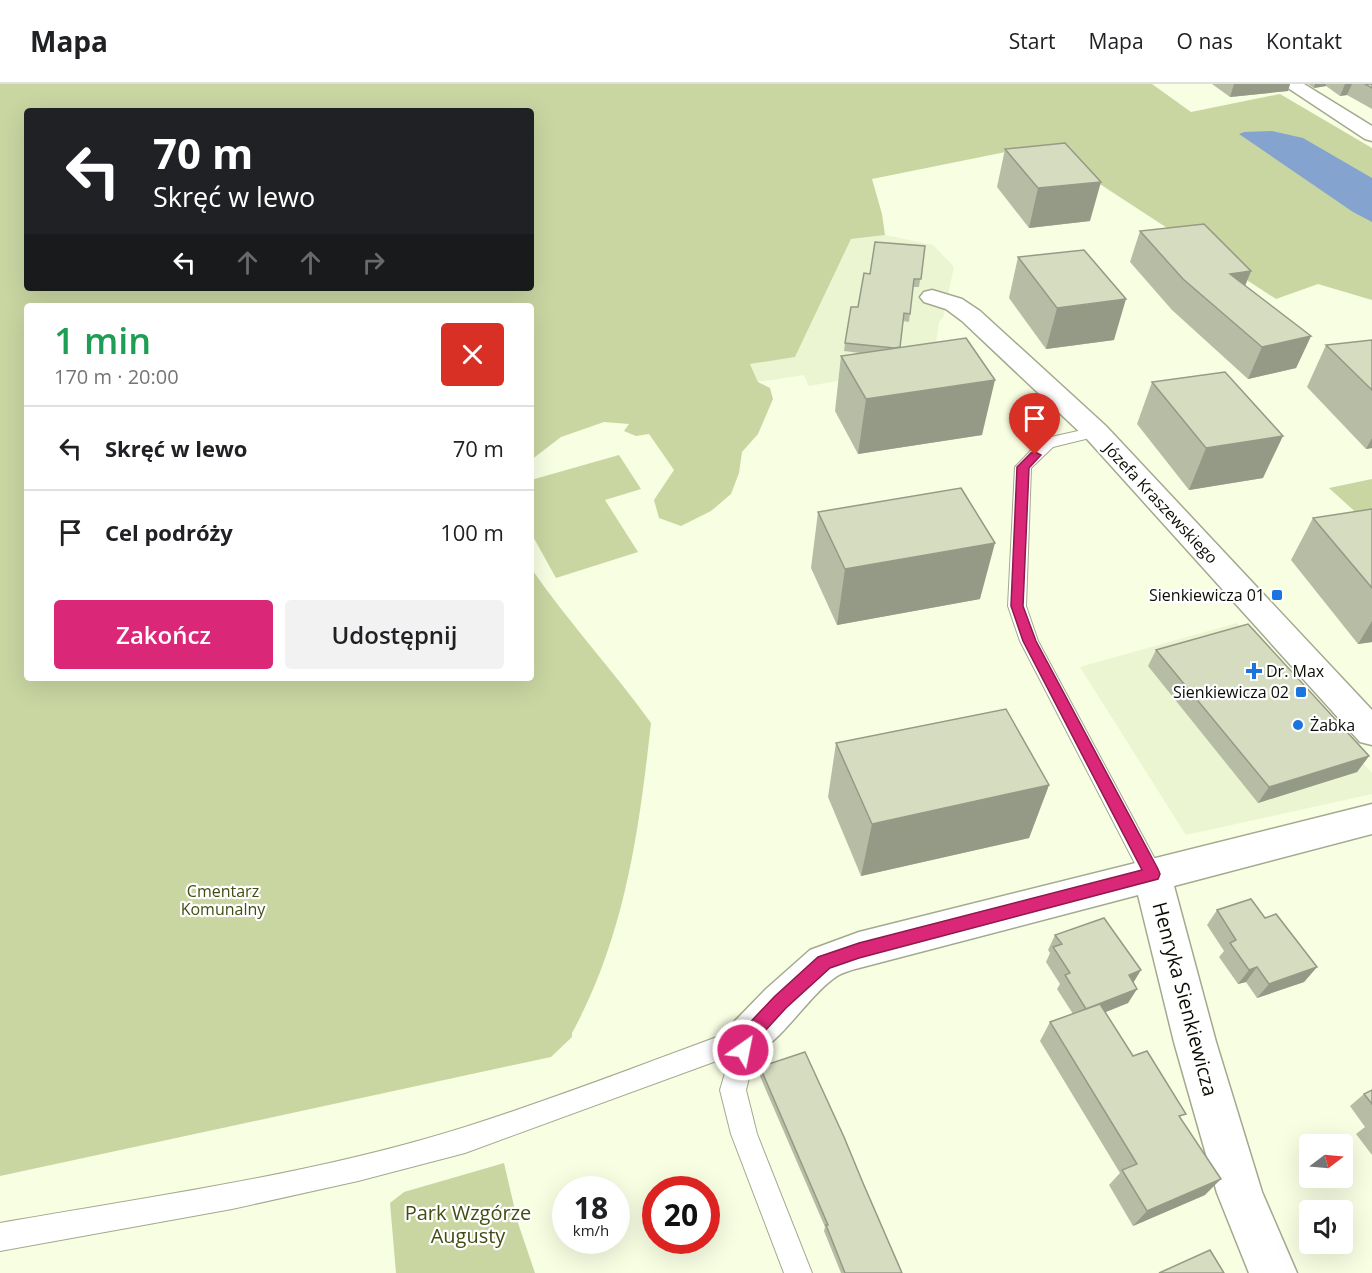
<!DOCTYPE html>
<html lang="pl">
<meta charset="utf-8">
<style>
body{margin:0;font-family:"Open Sans",sans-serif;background:#f2f2f2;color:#202124;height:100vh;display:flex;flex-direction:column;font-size:22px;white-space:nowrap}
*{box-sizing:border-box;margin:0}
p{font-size:20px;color:#757577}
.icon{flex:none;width:33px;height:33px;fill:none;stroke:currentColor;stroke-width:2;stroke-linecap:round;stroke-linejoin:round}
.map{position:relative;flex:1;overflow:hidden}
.panel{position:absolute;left:24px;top:219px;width:510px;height:378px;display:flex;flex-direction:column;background:#fff;border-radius:6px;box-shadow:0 6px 24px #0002}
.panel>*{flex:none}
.top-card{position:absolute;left:24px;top:24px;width:510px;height:183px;border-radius:6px;box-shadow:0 6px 24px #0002;background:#202124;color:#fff;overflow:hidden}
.needle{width:39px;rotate:74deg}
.controls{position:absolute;left:1299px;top:1050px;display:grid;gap:12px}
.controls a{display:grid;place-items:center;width:54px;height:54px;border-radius:6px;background:#fff;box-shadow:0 6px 24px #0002;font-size:30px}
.speed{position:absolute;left:552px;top:1092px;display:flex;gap:12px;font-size:30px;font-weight:700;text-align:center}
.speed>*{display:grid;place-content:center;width:78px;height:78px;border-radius:50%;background:#fff;box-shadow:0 6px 24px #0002;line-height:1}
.speed small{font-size:15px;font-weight:400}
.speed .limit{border:9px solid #d22;background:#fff;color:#111}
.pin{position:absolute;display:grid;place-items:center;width:51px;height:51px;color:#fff;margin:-62px -26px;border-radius:50% 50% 50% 0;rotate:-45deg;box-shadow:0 0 6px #0007}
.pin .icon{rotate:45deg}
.me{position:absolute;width:66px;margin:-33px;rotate:33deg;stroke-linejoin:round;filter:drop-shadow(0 0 4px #0008)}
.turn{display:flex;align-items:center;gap:21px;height:126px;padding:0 30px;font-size:27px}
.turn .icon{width:78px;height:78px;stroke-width:2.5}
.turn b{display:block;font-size:42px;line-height:51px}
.lanes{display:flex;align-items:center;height:57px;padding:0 30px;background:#0003;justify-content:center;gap:30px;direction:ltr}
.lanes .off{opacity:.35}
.round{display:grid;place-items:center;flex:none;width:63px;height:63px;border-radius:6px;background:#f2f2f2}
.overview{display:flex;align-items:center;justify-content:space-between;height:102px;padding:0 30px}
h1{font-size:36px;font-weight:600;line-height:45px;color:#1e9e55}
.button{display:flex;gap:12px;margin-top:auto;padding:12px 30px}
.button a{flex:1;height:69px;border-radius:6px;background:#db2777;color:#fff;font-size:24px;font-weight:600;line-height:69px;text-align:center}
.button a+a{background:#f2f2f2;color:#202124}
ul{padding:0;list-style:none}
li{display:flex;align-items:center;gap:18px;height:84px;padding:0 30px;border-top:2px solid #e0e0e0}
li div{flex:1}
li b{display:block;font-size:22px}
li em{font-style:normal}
header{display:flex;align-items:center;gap:36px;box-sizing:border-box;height:84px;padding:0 30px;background:#fff;border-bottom:2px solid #e0e0e0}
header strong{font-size:28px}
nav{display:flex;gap:33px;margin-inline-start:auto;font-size:21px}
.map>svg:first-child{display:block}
</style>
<header>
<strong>Mapa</strong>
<nav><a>Start</a><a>Mapa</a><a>O nas</a><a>Kontakt</a></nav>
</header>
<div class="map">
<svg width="1372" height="1189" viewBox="0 0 1372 1189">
<rect width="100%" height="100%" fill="#f7fee2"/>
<g fill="#ebf5d1">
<path d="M885 151 933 161 954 183 943 234 939 238 933 280 809 302 804 291 758 298 750 279 795 273 851 155Z"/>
<path d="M1237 539 1372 689V710L1186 751 1080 583Z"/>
</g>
<g fill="#c9d6a2" fill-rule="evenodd">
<path d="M0 0H1152L1191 28 1280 10 1372 64V216L1318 200 1276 215 1040 61 872 95 882 130 885 151 851 155 795 273 750 280 758 298 770 304 773 315 758 350 742 368 739 389 731 410 711 427 681 442 659 434 654 416 674 386 649 350 636 352 624 347 629 340 604 338 561 353 531 376V222H27V594H531V484C568 538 613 586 651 639 639 747 625 852 572 949V953L551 973 0 1092ZM27 27H531V204H27Z"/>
<path d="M619 371 641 405 605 416 638 468 556 494 531 449V396Z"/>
<path d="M1372 395V443L1329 404Z"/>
<path d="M504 1079 518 1139 535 1189H396L390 1119 404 1108Z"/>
</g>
<path fill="#84a4cf" d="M1272 47 1303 54 1372 94V138L1353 128 1239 50 1244 48Z"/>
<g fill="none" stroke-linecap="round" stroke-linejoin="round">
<defs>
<g id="lane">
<path d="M1096 343 1104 348 1102 351 1053 363 1031 384 1026 522 1038 557 1163 790 1160 797 1152 800 1144 797 1020 557 1008 522 1015 383 1042 355Z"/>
<path d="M747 942 756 946 759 954 746 1006 757 1050 812 1189H784L731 1050 720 1006 730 972 465 1069 358 1097 232 1125 0 1167V1139C154 1112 316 1090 465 1043 560 1013 653 976 747 942Z"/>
</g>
<g id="street">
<path d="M932 206 962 215 980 227 1106 342 1372 626V661L1360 658 1086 354 962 237 946 225 924 218 920 213 924 208Z"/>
<path d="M1372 720V750L1174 802 1216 958 1262 1108 1297 1189H1249L1217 1109 1174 958 1138 811 859 884C852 886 844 888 837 892 805 914 782 960 747 974L732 968 726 954 732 940 766 905 810 866 859 848Z"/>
</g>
<path id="secondary" d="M1282 0H1304L1372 42V57L1365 55Z"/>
</defs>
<use href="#lane" stroke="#a3a98f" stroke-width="2"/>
<use href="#street" stroke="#a3a98f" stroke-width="3"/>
<use href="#secondary" stroke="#a3a98f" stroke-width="3"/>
<use href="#lane" fill="#fff" fill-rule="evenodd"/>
<use href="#street" fill="#fff" fill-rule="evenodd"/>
<use href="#secondary" fill="#fff" fill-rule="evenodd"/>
</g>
<g fill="#b7bda5">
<path d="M1212 0H1290L1288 7 1230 13Z"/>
<path d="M1308 0H1372V25L1347 11 1340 12 1326 2 1314 4Z"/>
<path d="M1005 65 1090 137 1029 144 997 103Z"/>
<path d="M1140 147 1251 187 1245 202 1311 252 1296 284 1248 295 1172 226 1130 178Z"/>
<path d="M925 162 919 203H913L909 238 903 237 900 263 982 351 858 370 835 327 841 272 860 269 844 267 845 259 870 190Z"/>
<path d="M1018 173 1114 256 1046 265 1009 214Z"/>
<path d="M1372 256V364L1366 365 1307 303 1326 261Z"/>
<path d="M1152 298 1263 394 1189 406 1137 340Z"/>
<path d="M1372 425V558L1358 560 1291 476 1313 434Z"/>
<path d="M818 428 980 515 837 541 811 484Z"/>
<path d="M1156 566 1369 672 1357 688 1258 719 1148 582Z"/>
<path d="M836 659 1049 701 1029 754 861 792 828 713Z"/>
<path d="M1217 826 1265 834 1317 883 1304 898 1257 914 1246 898 1238 900 1219 873 1224 867 1207 841Z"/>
<path d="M1055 851 1133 898 1137 905 1128 919 1105 928 1133 972 1181 1036 1205 1111 1133 1142 1109 1101 1120 1089 1040 957 1050 938 1073 930 1057 905 1060 900 1046 878 1050 869 1048 866Z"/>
<path d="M760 983 863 1099 902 1189H841L824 1147 825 1143 759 990Z"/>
<path d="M1372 1006V1071L1356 1050 1365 1043 1350 1022 1364 1010Z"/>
</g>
<g fill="#959a86">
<path d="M1234 0H1290L1288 7 1230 13Z"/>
<path d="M1315 0H1326V2L1314 4Z"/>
<path d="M1345 0H1352L1347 11 1340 12Z"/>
<path d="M1101 98 1090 137 1029 144 1038 104Z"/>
<path d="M1251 187 1238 219 1230 190Z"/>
<path d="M1126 215 1114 256 1046 265 1057 224Z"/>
<path d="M1311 252 1296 284 1248 295 1262 263Z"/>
<path d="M995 296 982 351 858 370 866 315Z"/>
<path d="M1283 352 1263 394 1189 406 1206 364Z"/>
<path d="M1372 354V364L1366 365Z"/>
<path d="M995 459 980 515 837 541 845 485Z"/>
<path d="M1372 537V558L1358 560Z"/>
<path d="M1369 672 1357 688 1258 719 1269 703Z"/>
<path d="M1049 701 1029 754 861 792 872 740Z"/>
<path d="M1257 883 1246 898 1238 900 1249 886Z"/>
<path d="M1317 883 1304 898 1257 914 1269 900Z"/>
<path d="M1141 886 1132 901 1129 891Z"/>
<path d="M1137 905 1128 919 1079 939 1087 925Z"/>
<path d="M1221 1095 1205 1111 1133 1142 1147 1127Z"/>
</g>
<g fill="#d5dcc0" stroke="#959a86" stroke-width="1.5">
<path d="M1365 0H1372V4Z"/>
<path d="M1065 59 1101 98 1038 104 1005 65Z"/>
<path d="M1204 140 1251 187 1230 190 1311 252 1262 263 1183 195 1140 147Z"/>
<path d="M875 158 925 162 921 195H914L910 230 904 229 900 263 894 264 845 259 851 223H858L864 189 870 190Z"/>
<path d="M1084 166 1126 215 1057 224 1018 173Z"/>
<path d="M966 254 995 296 866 315 841 272Z"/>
<path d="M1372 256V306L1326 261Z"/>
<path d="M1225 288 1283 352 1206 364 1152 298Z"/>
<path d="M961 404 995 459 845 485 818 428Z"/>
<path d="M1372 425V504L1313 434Z"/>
<path d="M1248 540 1369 672 1269 703 1156 566Z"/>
<path d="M1006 625 1049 701 872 740 836 659Z"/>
<path d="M1251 815 1265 834 1276 830 1317 883 1269 900 1257 883 1249 886 1230 859 1236 856 1217 826Z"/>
<path d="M1104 834 1141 886 1129 891 1137 905 1086 925 1065 891 1070 889 1053 863 1062 860 1055 851Z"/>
<path d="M1100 920 1133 972 1147 967 1186 1030 1179 1032 1221 1095 1147 1127 1122 1086 1137 1080 1050 938Z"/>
<path d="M805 968 844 1053 863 1099 902 1189H845L826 1141H828L760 983Z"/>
<path d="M1372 1006V1020L1364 1010Z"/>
<path d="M1210 1166 1224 1189H1159Z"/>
</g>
<path fill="#db2777" stroke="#8e194d" stroke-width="1.5" d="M1035 368 1041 371 1029 384 1023 522 1036 557 1158 785 1160 790 1158 795 859 874 830 884 786 924 754 959 750 972 743 974 737 972 735 966 741 948 774 913 818 873 859 859 1142 786 1023 557 1011 522 1017 383 1031 369Z"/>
<g fill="#1c75de" stroke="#fff" stroke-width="2">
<rect x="1271" y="505" width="12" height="12" rx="3"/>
<path d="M1251 578h6v6h6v6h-6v6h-6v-6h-6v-6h6z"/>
<rect x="1295" y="602" width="12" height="12" rx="3"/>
<circle cx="1298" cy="641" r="6"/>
</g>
<g text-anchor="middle" stroke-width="4.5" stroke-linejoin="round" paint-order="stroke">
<g font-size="16" fill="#0b0d05" stroke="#fff">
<text transform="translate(1161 419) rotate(47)" y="6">Józefa Kraszewskiego</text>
</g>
<g font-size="16" fill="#0b0d05" stroke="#fff" text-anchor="end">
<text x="1265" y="517">Sienkiewicza 01</text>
<text x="1266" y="593" text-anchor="start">Dr. Max</text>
<text x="1289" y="614">Sienkiewicza 02</text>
<text x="1310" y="647" text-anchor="start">Żabka</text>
</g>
<g font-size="16" fill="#434d12" stroke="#fff">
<text x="223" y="813">Cmentarz<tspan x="223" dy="18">Komunalny</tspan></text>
</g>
<g font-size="20" fill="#0b0d05" stroke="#fff">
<text transform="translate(1185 915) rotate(75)" y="7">Henryka Sienkiewicza</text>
</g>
<g font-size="20" fill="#434d12" stroke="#fff">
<text x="468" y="1136">Park Wzgórze<tspan x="468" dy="23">Augusty</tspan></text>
</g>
</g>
</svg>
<div class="controls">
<a><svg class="needle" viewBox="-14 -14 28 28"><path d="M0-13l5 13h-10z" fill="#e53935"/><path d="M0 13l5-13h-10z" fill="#757577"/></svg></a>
<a><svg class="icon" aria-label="sound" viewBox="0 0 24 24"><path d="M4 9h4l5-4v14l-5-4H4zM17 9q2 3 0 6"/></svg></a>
</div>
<div class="speed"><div>18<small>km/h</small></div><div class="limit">20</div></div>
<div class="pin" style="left:1035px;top:371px;background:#d93025"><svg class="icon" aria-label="arrive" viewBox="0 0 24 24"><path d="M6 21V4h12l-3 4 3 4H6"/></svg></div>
<svg class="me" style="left:743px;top:966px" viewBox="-20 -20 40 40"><circle r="17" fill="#db2777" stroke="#fff" stroke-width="3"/><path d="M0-11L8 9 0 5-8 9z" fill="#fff"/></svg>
<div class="top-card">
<div class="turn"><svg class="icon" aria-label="left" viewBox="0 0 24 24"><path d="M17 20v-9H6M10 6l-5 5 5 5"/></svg><div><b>70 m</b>Skręć w lewo</div></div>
<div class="lanes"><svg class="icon" aria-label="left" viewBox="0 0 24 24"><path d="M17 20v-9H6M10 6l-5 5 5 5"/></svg><svg class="icon off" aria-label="ahead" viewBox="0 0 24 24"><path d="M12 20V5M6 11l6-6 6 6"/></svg><svg class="icon off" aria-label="ahead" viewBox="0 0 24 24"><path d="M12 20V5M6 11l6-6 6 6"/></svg><svg class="icon off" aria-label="right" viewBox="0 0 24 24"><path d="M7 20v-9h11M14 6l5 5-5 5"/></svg></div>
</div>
<section class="panel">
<div class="overview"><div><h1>1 min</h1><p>170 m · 20:00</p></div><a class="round" style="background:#d93025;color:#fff"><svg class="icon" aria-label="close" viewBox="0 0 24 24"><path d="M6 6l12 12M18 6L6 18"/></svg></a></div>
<ul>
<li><svg class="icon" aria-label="left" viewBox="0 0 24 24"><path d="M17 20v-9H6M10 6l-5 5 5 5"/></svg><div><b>Skręć w lewo</b></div><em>70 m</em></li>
<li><svg class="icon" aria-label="arrive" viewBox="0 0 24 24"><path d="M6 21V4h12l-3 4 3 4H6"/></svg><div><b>Cel podróży</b></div><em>100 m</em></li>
</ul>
<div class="button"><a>Zakończ</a><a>Udostępnij</a></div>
</section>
</div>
